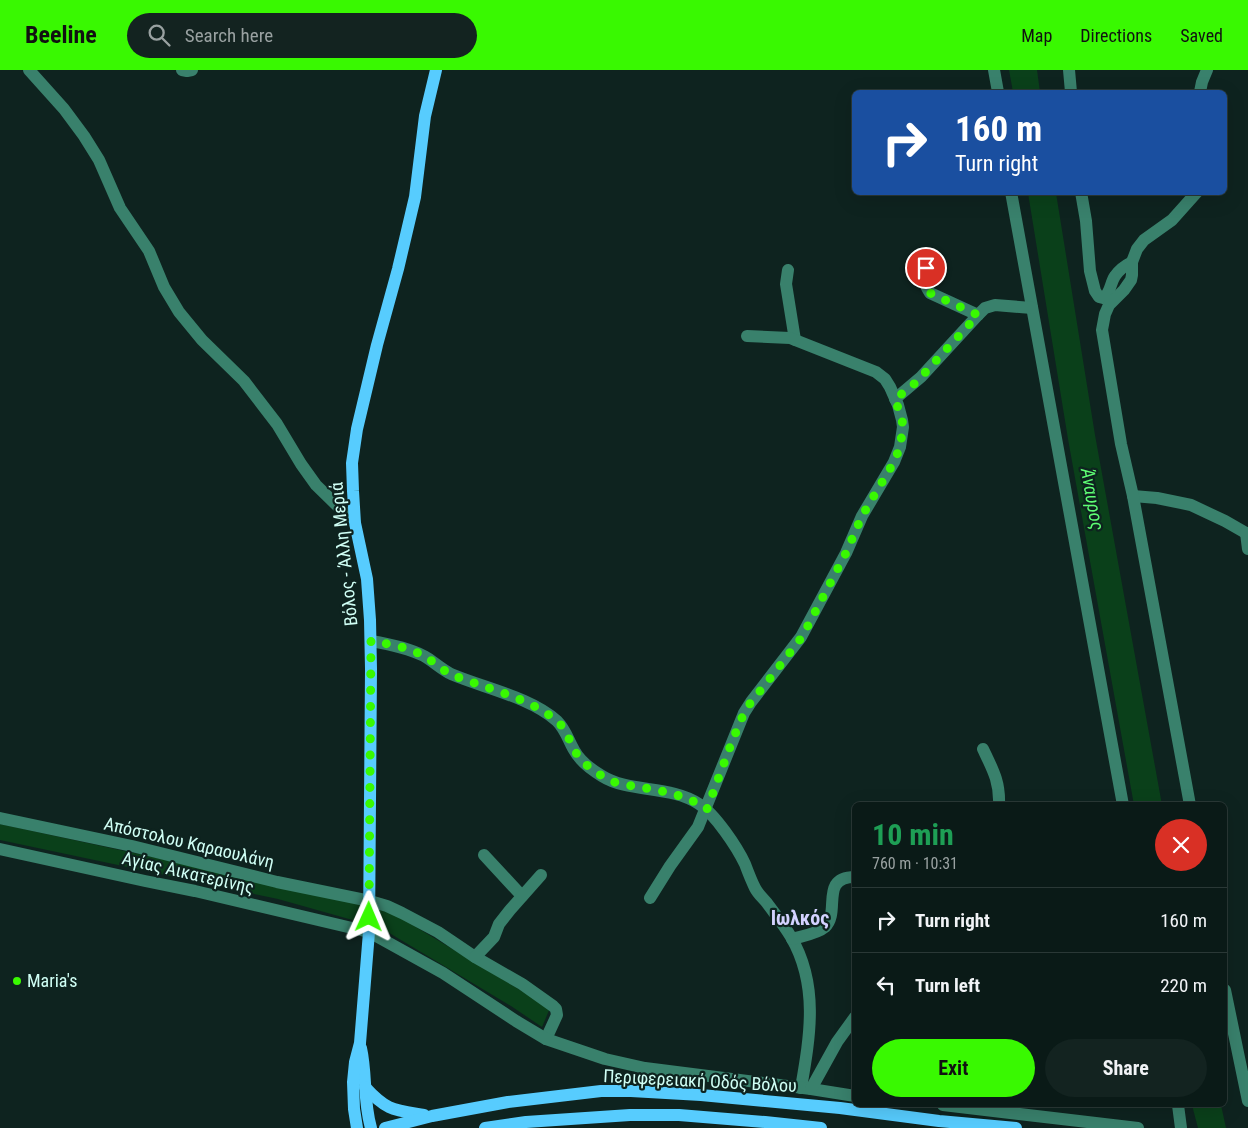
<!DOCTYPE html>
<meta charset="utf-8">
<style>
body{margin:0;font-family:"Roboto Condensed",sans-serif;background:#132320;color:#f1f3f6;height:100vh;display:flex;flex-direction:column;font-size:19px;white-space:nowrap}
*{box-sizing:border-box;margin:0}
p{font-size:16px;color:#99a1a1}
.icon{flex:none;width:28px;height:28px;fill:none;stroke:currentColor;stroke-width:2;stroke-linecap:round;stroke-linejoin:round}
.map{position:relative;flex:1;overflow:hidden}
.panel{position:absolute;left:852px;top:732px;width:375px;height:305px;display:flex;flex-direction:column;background:#0a1a17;border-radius:8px;box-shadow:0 5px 20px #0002,0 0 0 1px #2a3836}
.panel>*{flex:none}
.hud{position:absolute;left:852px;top:20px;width:375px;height:105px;border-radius:8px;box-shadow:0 5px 20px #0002,0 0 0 1px #2a3836;background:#1a4fa0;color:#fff;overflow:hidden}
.pin{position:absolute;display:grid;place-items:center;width:42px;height:42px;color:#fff;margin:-21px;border:2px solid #fff;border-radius:50%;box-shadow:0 1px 5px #0007}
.me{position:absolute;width:55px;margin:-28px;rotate:1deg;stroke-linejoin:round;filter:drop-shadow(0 0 4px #0008)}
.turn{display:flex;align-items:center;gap:18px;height:105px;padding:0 20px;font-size:22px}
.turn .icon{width:65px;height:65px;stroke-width:2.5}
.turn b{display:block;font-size:35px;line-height:42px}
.round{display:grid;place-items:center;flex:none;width:52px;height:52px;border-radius:26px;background:#132320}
.headline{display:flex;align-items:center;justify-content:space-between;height:85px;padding:0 20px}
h1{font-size:30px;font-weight:700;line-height:38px;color:#1e9e55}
.cta{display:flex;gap:10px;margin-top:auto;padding:10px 20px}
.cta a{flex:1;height:58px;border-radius:30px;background:#39f901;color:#111;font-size:20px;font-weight:700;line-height:58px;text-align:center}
.cta a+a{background:#132320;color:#f1f3f6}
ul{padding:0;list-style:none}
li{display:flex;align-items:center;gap:15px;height:65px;padding:0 20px;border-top:1px solid #2a3836}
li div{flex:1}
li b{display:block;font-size:19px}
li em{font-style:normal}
header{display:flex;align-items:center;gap:30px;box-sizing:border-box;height:70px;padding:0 25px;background:#39f901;color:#111}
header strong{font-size:24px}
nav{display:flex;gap:28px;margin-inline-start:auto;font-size:18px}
.search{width:350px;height:45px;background:#132320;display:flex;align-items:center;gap:12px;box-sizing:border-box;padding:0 18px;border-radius:28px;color:#99a1a1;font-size:19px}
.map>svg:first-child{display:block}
</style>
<header>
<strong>Beeline</strong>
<div class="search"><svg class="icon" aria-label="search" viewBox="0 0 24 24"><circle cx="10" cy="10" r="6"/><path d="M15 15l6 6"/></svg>Search here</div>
<nav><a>Map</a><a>Directions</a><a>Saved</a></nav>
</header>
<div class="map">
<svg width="1248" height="1058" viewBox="0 0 1248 1058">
<rect width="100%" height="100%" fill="#0e231f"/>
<g fill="#0a401a">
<path d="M1009 0H1037L1040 22H1013Z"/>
<path d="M1028 123H1056L1095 365 1162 735H1134L1068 369Z"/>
<path d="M0 754 281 815 386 839 550 938 542 957 511 936 381 858 278 829 0 770Z"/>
<path d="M1192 1035H1221L1226 1058H1198Z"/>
</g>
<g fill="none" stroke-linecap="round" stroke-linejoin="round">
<g stroke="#39816c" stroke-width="12">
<path d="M29 0 64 39 84 66 99 90 120 138 149 181 164 217 179 242 202 270 244 311 277 354 301 394 316 415 355 453"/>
<path d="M182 0 187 1 192 0"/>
<path d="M994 0 998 22"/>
<path d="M1069 0 1071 22"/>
<path d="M1200 22 1202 12 1207 0"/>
<path d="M1011 122 1123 735"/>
<path d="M1081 122 1086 151 1090 201 1095 221 1099 227 1103 228C1111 223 1110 213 1115 206 1119 200 1126 195 1132 192"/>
<path d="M926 198C923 208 924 214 930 223L978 245"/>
<path d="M788 200 786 214 795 270"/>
<path d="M895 329 921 307 978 245 985 238 995 235 1032 238"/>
<path d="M1133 426 1157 428 1191 435 1225 451 1246 463"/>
<path d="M1248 463H1246L1248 479"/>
<path d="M371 571C389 574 408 578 424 586 433 591 441 599 451 604 484 618 530 627 557 651 566 660 568 670 574 680 580 691 592 700 602 706 629 723 670 715 699 734 715 744 737 777 745 794 748 802 751 810 755 818 758 824 763 828 767 833 775 844 784 855 791 867 819 915 810 966 801 1018"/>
<path d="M983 679C993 700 1000 712 999 735"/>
<path d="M1190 735 1133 426 1121 374 1102 260 1105 244 1109 235 1124 220 1131 210 1132 205V192L1137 179 1144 170 1172 150 1197 122"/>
<path d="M0 748 132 776 277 812 370 831 387 836 402 843 438 862 475 887 522 914 553 936 556 939 557 945 546 969"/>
<path d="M0 779 145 811 195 821 369 862 443 903 516 951 546 969 605 989 645 998 811 1019 855 1026"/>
<path d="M484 785 522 826"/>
<path d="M650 828 670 796 698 757 744 643 751 632 801 567 846 483 862 446 894 392 900 377 903 357 902 350 898 335 890 317 885 309 876 302 790 268 747 266"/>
<path d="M792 869C802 866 817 864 825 857 841 842 819 807 855 807"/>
<path d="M475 887 494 867 499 854 510 840 541 805"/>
<path d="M1225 920 1248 1031"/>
<path d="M811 1019 837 972 855 947"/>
<path d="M943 1035 1138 1058"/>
<path d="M1178 1035 1181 1058"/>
</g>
<g stroke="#57ccfe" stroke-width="12">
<path d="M361 978C367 1005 363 1030 371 1058"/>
<path d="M365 1017C387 1041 394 1040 424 1045"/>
<path d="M357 1058 354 1039 353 1012 355 992 360 973 369 862 371 599 370 550 367 509 355 453 353 421 352 393 357 359 377 275 398 199 415 127 425 46 436 0"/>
<path d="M385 1058 432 1046 508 1032 601 1021H631L701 1025 840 1038 939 1051 1016 1058"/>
<path d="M485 1058 526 1052 630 1045H679L765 1052 821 1058"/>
</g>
</g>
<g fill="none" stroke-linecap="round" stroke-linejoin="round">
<path stroke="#39f901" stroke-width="9" stroke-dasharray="0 16.2" d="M369 847 371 571C389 574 408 577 424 586 433 591 441 599 450 604 484 618 531 628 558 652 567 660 569 671 575 681 581 692 594 702 606 708 615 714 628 715 639 717 663 721 686 725 707 739L733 669 744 643 751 632 765 615 802 567 846 483 862 446 894 392 900 377 903 357 902 350 895 329 911 317 921 307 978 245 930 223C924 214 923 208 926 198"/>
</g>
<circle fill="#39f901" stroke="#0e231f" stroke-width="2" cx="17" cy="911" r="5"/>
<g text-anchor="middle" stroke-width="4.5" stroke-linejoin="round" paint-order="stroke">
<g font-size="18" fill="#d0fff5" stroke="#0e231f">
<text transform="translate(344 484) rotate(-96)" y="6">Βόλος - Άλλη Μεριά</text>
<text transform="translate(189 773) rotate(13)" y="6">Απόστολου Καραουλάνη</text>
<text transform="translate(188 803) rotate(13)" y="6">Αγίας Αικατερίνης</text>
<text transform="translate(700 1011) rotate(3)" y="6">Περιφερειακή Οδός Βόλου</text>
</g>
<g font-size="18" fill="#d0fff5" stroke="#0e231f" text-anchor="start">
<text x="27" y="917">Maria's</text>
</g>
<g font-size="19" font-style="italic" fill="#5efe74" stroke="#0e231f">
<text transform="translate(1093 429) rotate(80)" y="7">Άναυρος</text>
</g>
<g font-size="20" font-weight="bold" fill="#d3d2ff" stroke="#0e231f">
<text x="800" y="855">Ιωλκός</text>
</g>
</g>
</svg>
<div class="pin" style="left:926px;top:198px;background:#d93025"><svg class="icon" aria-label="arrive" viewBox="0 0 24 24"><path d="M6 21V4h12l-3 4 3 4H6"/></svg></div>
<svg class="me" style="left:369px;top:847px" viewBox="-20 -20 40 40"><path d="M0-17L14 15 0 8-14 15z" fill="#39f901" stroke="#fff" stroke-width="4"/></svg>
<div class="hud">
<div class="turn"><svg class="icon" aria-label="right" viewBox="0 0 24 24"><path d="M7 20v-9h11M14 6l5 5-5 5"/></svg><div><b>160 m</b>Turn right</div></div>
</div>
<section class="panel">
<div class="headline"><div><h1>10 min</h1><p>760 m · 10:31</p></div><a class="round" style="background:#d93025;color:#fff"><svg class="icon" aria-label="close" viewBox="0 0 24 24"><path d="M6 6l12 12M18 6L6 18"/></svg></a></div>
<ul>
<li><svg class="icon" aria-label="right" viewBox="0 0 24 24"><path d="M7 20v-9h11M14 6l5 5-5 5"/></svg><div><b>Turn right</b></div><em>160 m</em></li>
<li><svg class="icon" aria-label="left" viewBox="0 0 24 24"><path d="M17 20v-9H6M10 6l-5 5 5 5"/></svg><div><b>Turn left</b></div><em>220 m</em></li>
</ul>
<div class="cta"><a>Exit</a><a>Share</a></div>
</section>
</div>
